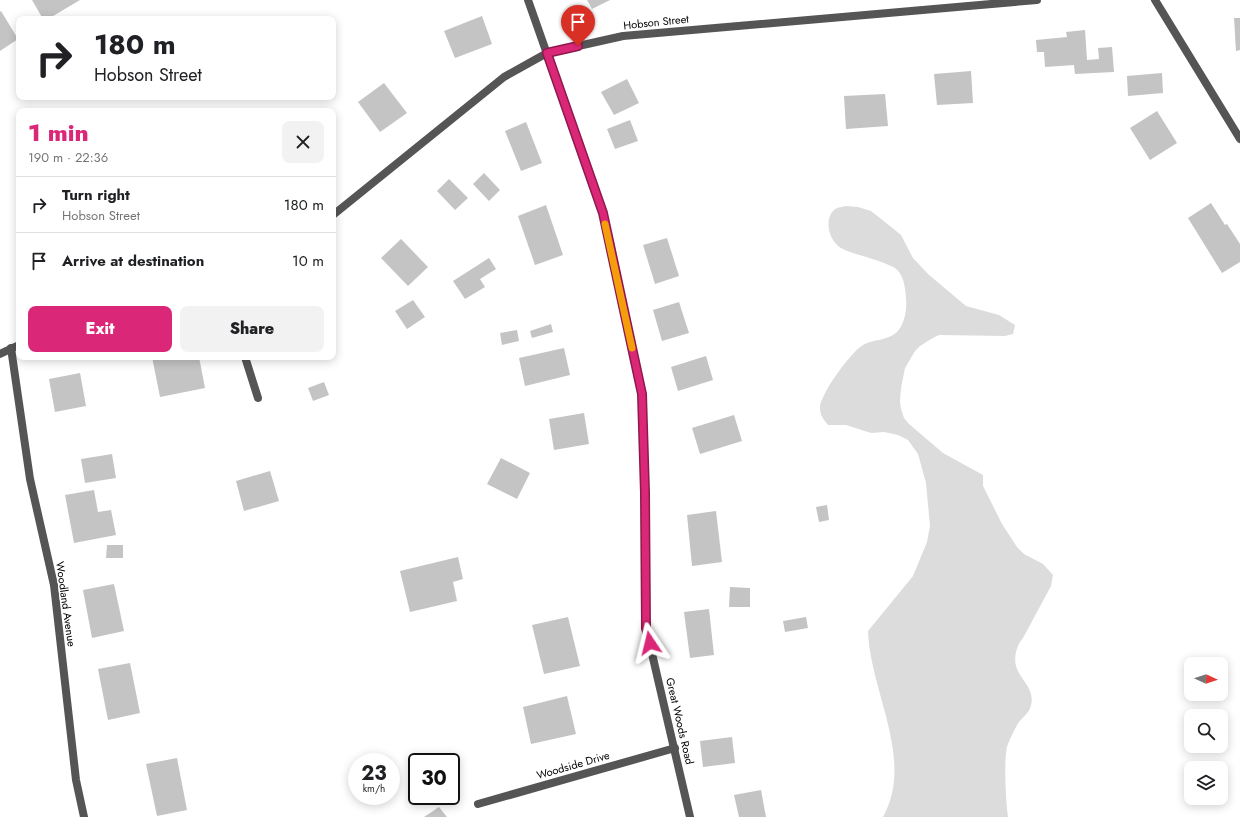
<!DOCTYPE html>
<meta charset="utf-8">
<style>
body{margin:0;font-family:Jost,sans-serif;background:#f2f2f2;color:#202124;height:100vh;display:flex;flex-direction:column;font-size:15px;white-space:nowrap}
*{box-sizing:border-box;margin:0}
p{font-size:13px;color:#757577}
.icon{flex:none;width:22px;height:22px;fill:none;stroke:currentColor;stroke-width:2;stroke-linecap:round;stroke-linejoin:round}
.map{position:relative;flex:1;overflow:hidden}
.panel{position:absolute;left:16px;top:108px;width:320px;height:252px;display:flex;flex-direction:column;background:#fff;border-radius:8px;box-shadow:0 2px 10px #0003}
.panel>*{flex:none}
.guide{position:absolute;left:16px;top:16px;width:320px;height:84px;border-radius:8px;box-shadow:0 2px 10px #0003;background:#fff;color:#202124;overflow:hidden}
.needle{width:26px;rotate:93deg}
.buttons{position:absolute;left:1184px;top:657px;display:grid;gap:8px}
.buttons a{display:grid;place-items:center;width:44px;height:44px;border-radius:8px;background:#fff;box-shadow:0 2px 10px #0003;font-size:20px}
.speed{position:absolute;left:348px;top:753px;display:flex;gap:8px;font-size:20px;font-weight:700;text-align:center}
.speed>*{display:grid;place-content:center;width:52px;height:52px;border-radius:50%;background:#fff;box-shadow:0 2px 10px #0003;line-height:1}
.speed small{font-size:10px;font-weight:400}
.speed .limit{border:2px solid #111;border-radius:6px;background:#fff;color:#111}
.pin{position:absolute;display:grid;place-items:center;width:34px;height:34px;color:#fff;margin:-41px -17px;border-radius:50% 50% 50% 0;rotate:-45deg;box-shadow:0 0 4px #0007}
.pin .icon{rotate:45deg}
.me{position:absolute;width:44px;margin:-22px;rotate:350deg;stroke-linejoin:round;filter:drop-shadow(0 0 3px #0008)}
.turn{display:flex;align-items:center;gap:14px;height:84px;padding:0 12px;font-size:18px}
.turn .icon{width:52px;height:52px;stroke-width:2.5}
.turn b{display:block;font-size:28px;line-height:34px}
.round{display:grid;place-items:center;flex:none;width:42px;height:42px;border-radius:8px;background:#f2f2f2}
.overview{display:flex;align-items:center;justify-content:space-between;height:68px;padding:0 12px}
h1{font-size:24px;font-weight:800;line-height:30px;color:#db2777}
.cta{display:flex;gap:8px;margin-top:auto;padding:8px 12px}
.cta a{flex:1;height:46px;border-radius:8px;background:#db2777;color:#fff;font-size:16px;font-weight:800;line-height:46px;text-align:center}
.cta a+a{background:#f2f2f2;color:#202124}
ul{padding:0;list-style:none}
li{display:flex;align-items:center;gap:12px;height:56px;padding:0 12px;border-top:1px solid #e0e0e0}
li div{flex:1}
li b{display:block;font-size:15px}
li em{font-style:normal}
.map>svg:first-child{display:block}
</style>
<div class="map">
<svg width="1240" height="817" viewBox="0 0 1240 817">
<rect width="100%" height="100%" fill="#fff"/>
<path fill="#dcdcdc" d="M846 206 858 207 871 211 890 226 901 235 913 258 928 274 966 306 999 315 1015 325 1013 334 1005 336 939 335 931 339 920 346 915 351 905 368 901 388 900 401 901 409 904 418 909 424 943 453 983 475V486L1002 524 1017 547 1024 554 1043 564 1053 575 1051 586 1023 638C1016 646 1013 659 1017 669 1022 681 1035 690 1031 705 1030 712 1023 717 1019 722 1015 728 1011 737 1008 744 1003 755 1006 804 1008 817H883C915 759 870 692 868 631L913 576 927 542 930 526 926 483 918 454 908 440 898 435 884 432 871 433 846 425H828C823 419 820 415 820 407 821 393 851 352 863 345 873 339 887 341 897 332 905 324 907 309 906 298 905 287 904 275 895 268 892 266 888 265 884 263 870 257 854 255 841 248 829 241 823 219 835 209 838 207 843 207 846 206Z"/>
<g fill="#c4c4c4">
<path d="M32 0H80L48 19H43Z"/>
<path d="M587 0H610L592 9Z"/>
<path d="M1 11 18 39 0 51V12Z"/>
<path d="M482 16 492 44 455 58 444 31Z"/>
<path d="M1234 18H1240V50L1236 51Z"/>
<path d="M1085 30 1087 60 1099 59 1098 48 1112 47 1114 72 1075 74 1074 65 1045 67 1044 52H1037L1036 40 1067 37 1066 32Z"/>
<path d="M971 71 973 103 937 105 934 74Z"/>
<path d="M1162 73 1163 93 1128 96 1127 76Z"/>
<path d="M627 79 639 103 614 115 601 92Z"/>
<path d="M384 83 407 113 380 132 358 102Z"/>
<path d="M885 94 888 126 846 129 844 96Z"/>
<path d="M1157 111 1177 143 1150 160 1130 128Z"/>
<path d="M630 120 638 141 615 149 607 129Z"/>
<path d="M526 122 542 163 521 171 505 131Z"/>
<path d="M484 173 500 190 489 201 473 184Z"/>
<path d="M449 179 468 198 455 210 437 191Z"/>
<path d="M1211 203 1225 225 1227 224 1240 244V262L1222 273 1188 218Z"/>
<path d="M546 205 563 255 535 265 518 216Z"/>
<path d="M667 238 679 276 655 284 643 245Z"/>
<path d="M401 239 428 267 408 286 381 258Z"/>
<path d="M489 258 496 269 480 279 485 287 465 299 453 281Z"/>
<path d="M413 300 425 317 407 329 395 311Z"/>
<path d="M679 302 689 333 662 341 653 310Z"/>
<path d="M551 324 553 332 532 338 530 331Z"/>
<path d="M517 330 519 341 502 345 500 333Z"/>
<path d="M564 348 570 375 525 386 519 358Z"/>
<path d="M706 356 713 380 678 391 671 367Z"/>
<path d="M152 357H199L205 388 160 397Z"/>
<path d="M80 373 86 406 55 412 49 379Z"/>
<path d="M324 382 329 395 313 401 308 388Z"/>
<path d="M584 413 589 444 554 450 549 419Z"/>
<path d="M734 415 742 441 700 454 692 428Z"/>
<path d="M112 454 116 478 85 483 81 459Z"/>
<path d="M501 458 530 473 517 499 487 484Z"/>
<path d="M270 471 279 501 244 511 236 481Z"/>
<path d="M94 490 98 512 111 510 116 535 74 543 65 495Z"/>
<path d="M827 505 829 520 819 522 816 507Z"/>
<path d="M716 511 722 562 692 566 687 515Z"/>
<path d="M107 545H123V558H106Z"/>
<path d="M458 557 463 579 453 582 457 601 410 612 400 571Z"/>
<path d="M114 584 124 631 92 638 83 590Z"/>
<path d="M730 587 750 588V607H729Z"/>
<path d="M709 609 714 655 690 658 684 612Z"/>
<path d="M568 617 580 666 544 674 532 625Z"/>
<path d="M806 617 808 628 785 632 783 621Z"/>
<path d="M130 663 140 713 108 720 98 669Z"/>
<path d="M567 696 576 734 531 744 523 707Z"/>
<path d="M732 737 735 763 703 767 700 741Z"/>
<path d="M177 758 187 810 157 816 146 764Z"/>
<path d="M761 790 766 817H739L734 795Z"/>
<path d="M439 807 447 817H424Z"/>
</g>
<g fill="none" stroke-linecap="round" stroke-linejoin="round">
<path stroke="#555" stroke-width="8" d="M1155 0 1240 139"/>
<g stroke="#555" stroke-width="8">
<path d="M528 0 603 213 642 394 645 493 646 628 690 817"/>
<path d="M333 215 504 77 547 53 623 36 1037 0"/>
<path d="M11 348 30 479 54 585 76 780 84 817"/>
<path d="M0 354 19 345"/>
<path d="M245 357 258 398"/>
<path d="M478 804 675 748"/>
</g>
</g>
<g fill="none" stroke-linecap="round" stroke-linejoin="round">
<defs>
<path id="route" d="M578 46 547 53 603 213 642 394 645 493 646 628 650 643"/>
</defs>
<use href="#route" stroke="#8e194d" stroke-width="10"/>
<use href="#route" stroke="#db2777" stroke-width="7"/>
<path stroke="#f59e0b" stroke-width="7" d="M605 224 632 348"/>
</g>
<g text-anchor="middle" stroke-width="3" stroke-linejoin="round" paint-order="stroke">
<g font-size="11" fill="#000" stroke="#fff">
<text transform="translate(656 22) rotate(-6)" y="4">Hobson Street</text>
<text transform="translate(66 604) rotate(82)" y="4">Woodland Avenue</text>
<text transform="translate(680 721) rotate(77)" y="4">Great Woods Road</text>
<text transform="translate(573 765) rotate(-16)" y="4">Woodside Drive</text>
</g>
</g>
</svg>
<div class="buttons">
<a><svg class="needle" viewBox="-14 -14 28 28"><path d="M0-13l5 13h-10z" fill="#e53935"/><path d="M0 13l5-13h-10z" fill="#757577"/></svg></a>
<a><svg class="icon" aria-label="search" viewBox="0 0 24 24"><circle cx="10" cy="10" r="6"/><path d="M15 15l6 6"/></svg></a>
<a><svg class="icon" aria-label="layers" viewBox="0 0 24 24"><path d="M12 4l9 5-9 5-9-5zM3 14l9 5 9-5"/></svg></a>
</div>
<div class="speed"><div>23<small>km/h</small></div><div class="limit">30</div></div>
<div class="pin" style="left:578px;top:46px;background:#d93025"><svg class="icon" aria-label="arrive" viewBox="0 0 24 24"><path d="M6 21V4h12l-3 4 3 4H6"/></svg></div>
<svg class="me" style="left:650px;top:643px" viewBox="-20 -20 40 40"><path d="M0-17L14 15 0 8-14 15z" fill="#db2777" stroke="#fff" stroke-width="4"/></svg>
<div class="guide">
<div class="turn"><svg class="icon" aria-label="right" viewBox="0 0 24 24"><path d="M7 20v-9h11M14 6l5 5-5 5"/></svg><div><b>180 m</b>Hobson Street</div></div>
</div>
<section class="panel">
<div class="overview"><div><h1>1 min</h1><p>190 m · 22:36</p></div><a class="round"><svg class="icon" aria-label="close" viewBox="0 0 24 24"><path d="M6 6l12 12M18 6L6 18"/></svg></a></div>
<ul>
<li><svg class="icon" aria-label="right" viewBox="0 0 24 24"><path d="M7 20v-9h11M14 6l5 5-5 5"/></svg><div><b>Turn right</b><p>Hobson Street</p></div><em>180 m</em></li>
<li><svg class="icon" aria-label="arrive" viewBox="0 0 24 24"><path d="M6 21V4h12l-3 4 3 4H6"/></svg><div><b>Arrive at destination</b></div><em>10 m</em></li>
</ul>
<div class="cta"><a>Exit</a><a>Share</a></div>
</section>
</div>
